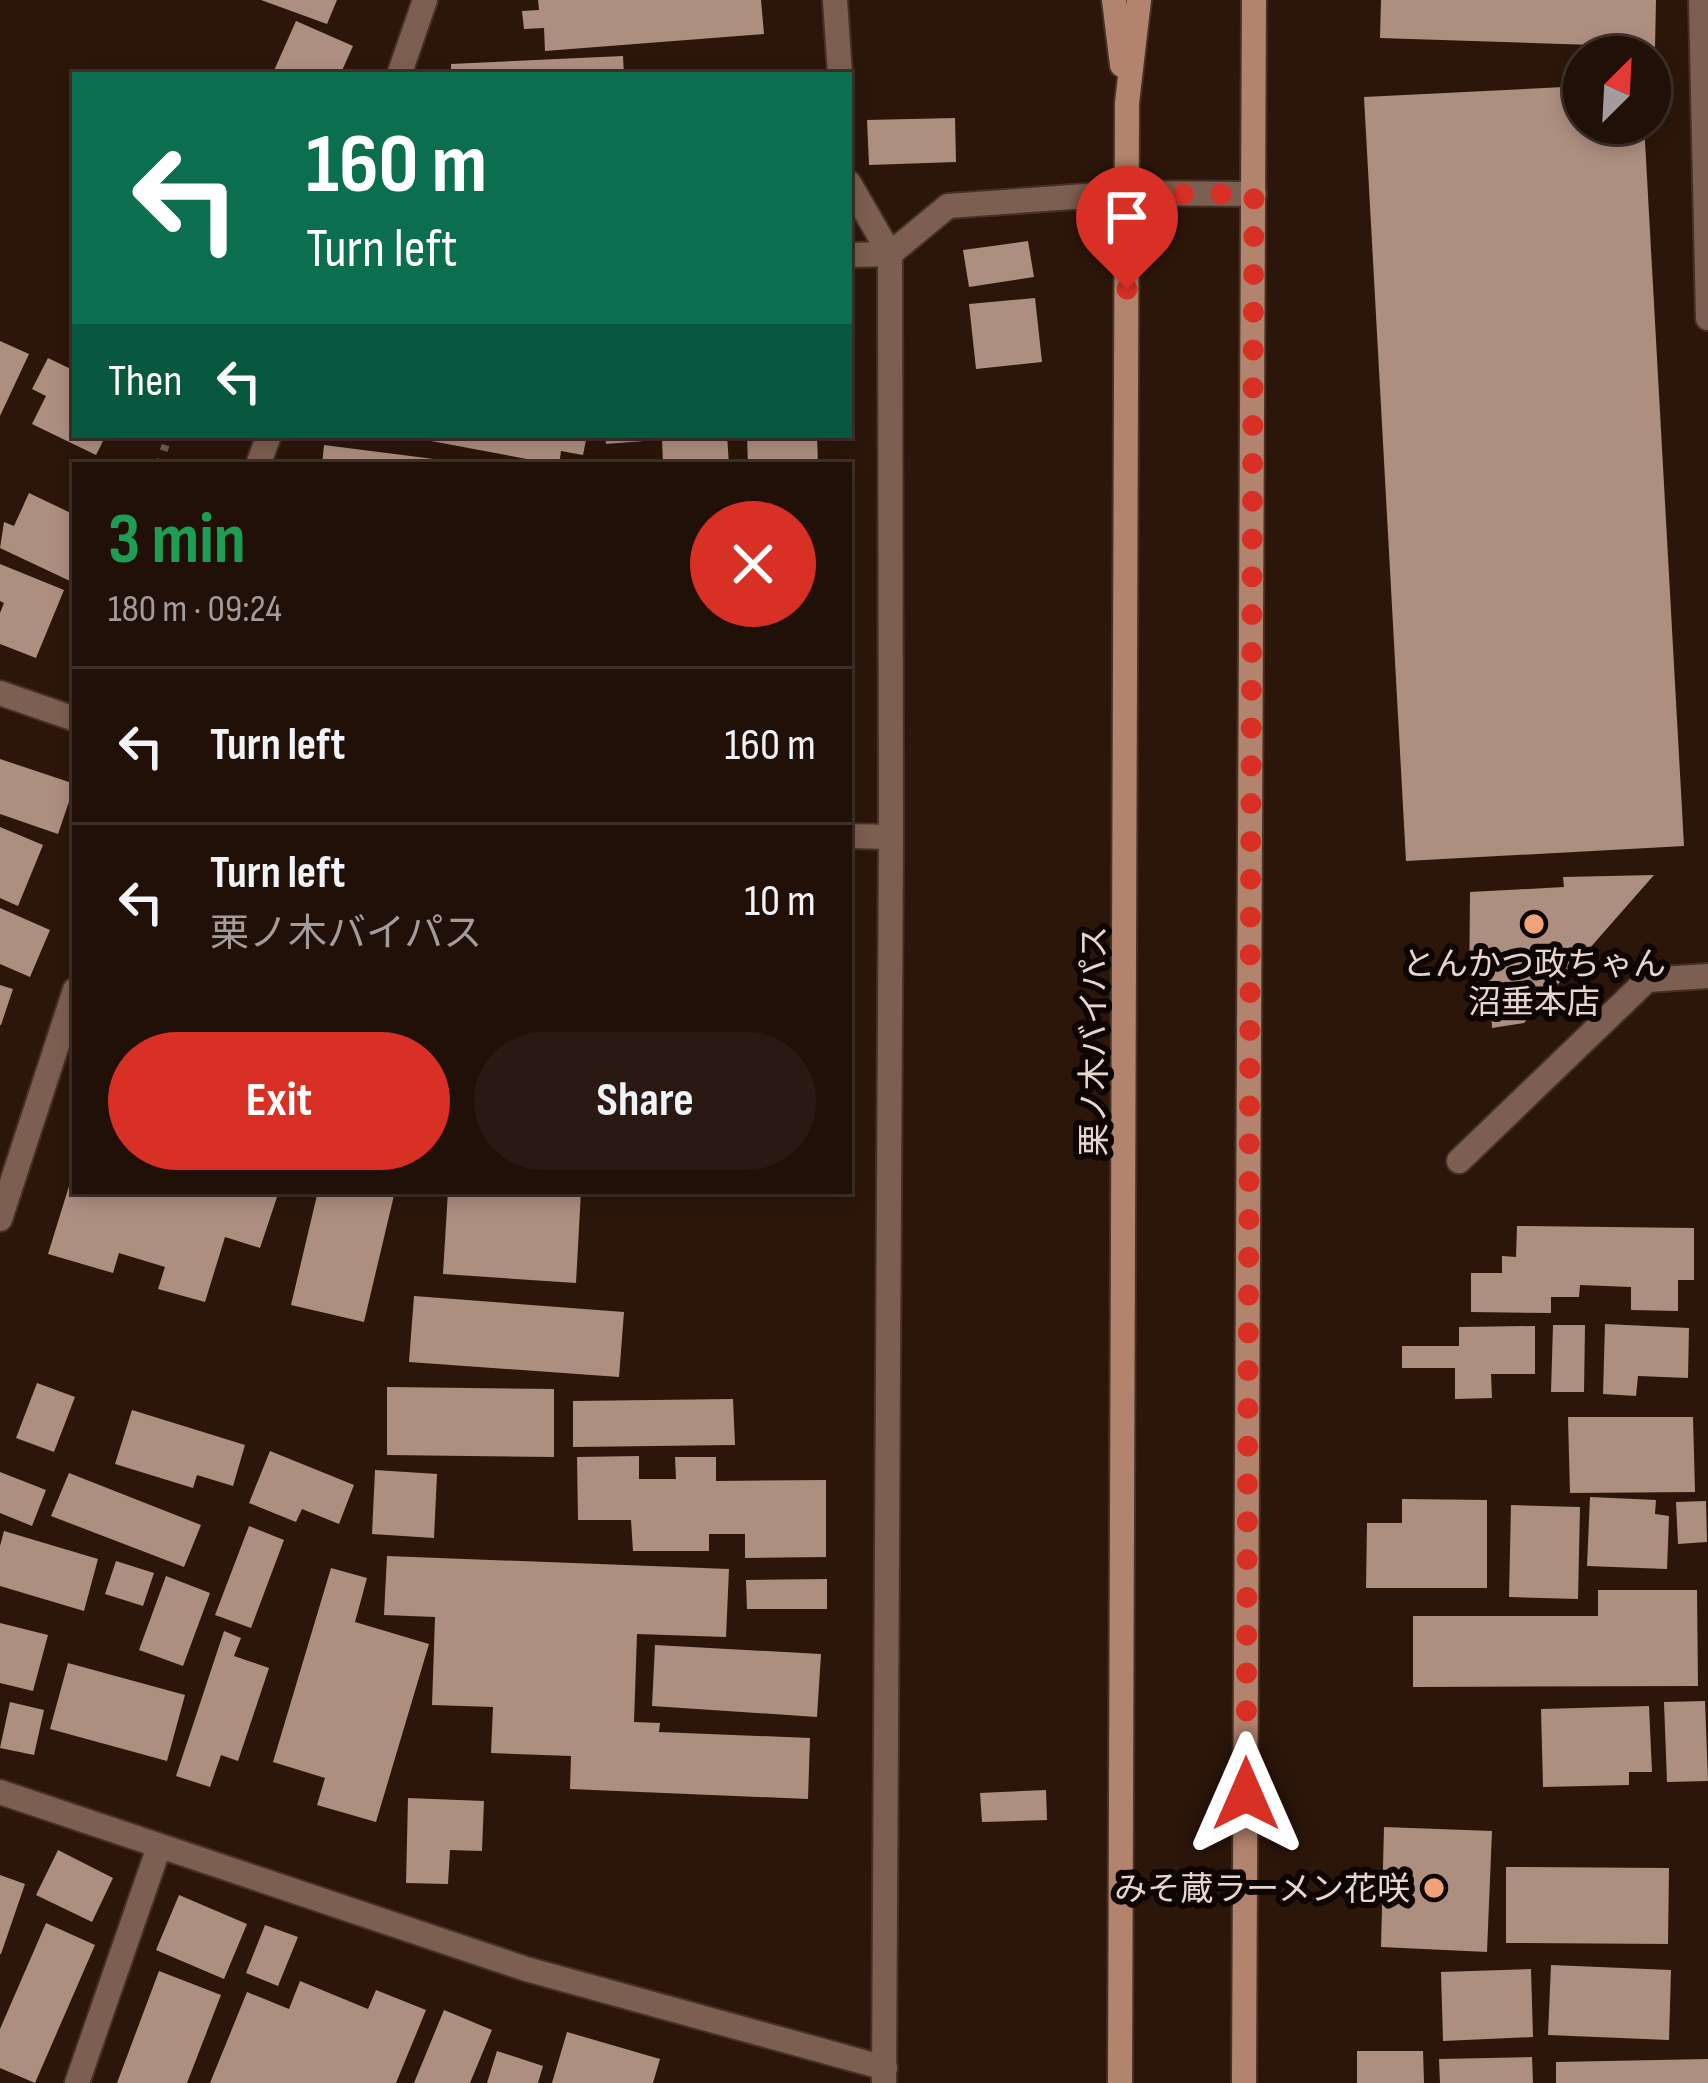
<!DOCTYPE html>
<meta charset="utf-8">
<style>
body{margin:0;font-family:"Sofia Sans Condensed","Noto Sans JP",sans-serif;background:#291912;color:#f1f3f6;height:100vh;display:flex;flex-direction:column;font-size:45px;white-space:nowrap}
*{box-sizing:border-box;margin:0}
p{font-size:39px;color:#a29d9c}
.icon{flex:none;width:66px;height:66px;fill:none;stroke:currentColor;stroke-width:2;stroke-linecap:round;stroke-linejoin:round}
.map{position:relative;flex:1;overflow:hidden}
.panel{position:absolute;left:72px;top:462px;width:780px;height:732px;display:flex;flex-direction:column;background:#211008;border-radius:0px;box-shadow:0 6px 18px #0003,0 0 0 3px #3e3029}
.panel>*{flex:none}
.guide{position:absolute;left:72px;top:72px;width:780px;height:366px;border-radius:0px;box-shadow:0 6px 18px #0003,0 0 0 3px #3e3029;background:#0b6e4f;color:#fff;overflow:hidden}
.needle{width:78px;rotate:24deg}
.tools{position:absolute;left:1563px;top:36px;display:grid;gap:24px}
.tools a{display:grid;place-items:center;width:108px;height:108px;border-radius:50%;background:#211008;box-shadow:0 6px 18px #0003,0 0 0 3px #3e3029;font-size:60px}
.pin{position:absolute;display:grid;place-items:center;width:102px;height:102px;color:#fff;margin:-123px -51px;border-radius:50% 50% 50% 0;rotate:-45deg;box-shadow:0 0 12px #0007}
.pin .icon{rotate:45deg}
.me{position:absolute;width:132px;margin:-66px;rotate:0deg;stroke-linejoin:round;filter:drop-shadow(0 0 9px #0008)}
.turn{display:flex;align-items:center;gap:42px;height:252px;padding:0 36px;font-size:54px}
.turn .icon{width:156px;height:156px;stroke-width:2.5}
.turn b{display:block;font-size:84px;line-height:102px}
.then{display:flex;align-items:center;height:114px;padding:0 36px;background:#0003;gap:24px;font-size:45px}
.round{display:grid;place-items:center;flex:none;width:126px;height:126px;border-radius:63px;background:#291912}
.overview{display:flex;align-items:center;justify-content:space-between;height:204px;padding:0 36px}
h1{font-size:72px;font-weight:700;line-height:90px;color:#1e9e55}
.action{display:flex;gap:24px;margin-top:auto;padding:24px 36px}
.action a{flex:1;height:138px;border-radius:72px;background:#d93025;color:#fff;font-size:48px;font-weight:700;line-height:138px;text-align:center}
.action a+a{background:#291912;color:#f1f3f6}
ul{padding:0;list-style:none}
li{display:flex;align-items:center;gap:36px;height:156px;padding:0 36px;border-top:3px solid #3e3029}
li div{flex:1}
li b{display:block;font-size:45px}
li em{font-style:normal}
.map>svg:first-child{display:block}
</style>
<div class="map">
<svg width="1708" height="2083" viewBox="0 0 1708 2083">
<rect width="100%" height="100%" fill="#2c160a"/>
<g fill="#ad8f80">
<path d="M261 0H337L327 24Z"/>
<path d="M538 0H761L764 34 545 51 544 28 524 29 522 11 539 10Z"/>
<path d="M1381 0H1656L1655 47 1380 38Z"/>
<path d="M296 21 353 46 340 75H272Z"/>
<path d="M623 56 624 75H451V64Z"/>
<path d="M1584 86V123H1644L1684 846 1406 861 1364 97Z"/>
<path d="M955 118 956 162 869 165 867 120Z"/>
<path d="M1028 241 1034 277 969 287 963 250Z"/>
<path d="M1035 298 1042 362 976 369 969 304Z"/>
<path d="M0 341 29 354 0 416Z"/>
<path d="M48 358 75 371V435H106L96 455 32 424 46 396 32 389Z"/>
<path d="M399 435H587L583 455 561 451 559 465Z"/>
<path d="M605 435H657V440L606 444Z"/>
<path d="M727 435 729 465H663L662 438Z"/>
<path d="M747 435H817L818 465H748Z"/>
<path d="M324 445 457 462V465H322Z"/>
<path d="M29 493 75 515V571L70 581 0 548 4 522 14 526Z"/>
<path d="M0 564 64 590 36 658 0 644V613L4 603 0 601Z"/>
<path d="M0 759 75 784 58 834 0 814Z"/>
<path d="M0 827 43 845 18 906 0 898Z"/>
<path d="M1654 875 1524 1023 1492 1028 1491 1004 1469 1006 1470 892 1564 887 1563 877Z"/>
<path d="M0 908 50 930 30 977 0 964Z"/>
<path d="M0 985 13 989 1 1025H0Z"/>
<path d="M74 1170 75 1191H256L277 1197 260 1248 225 1237 205 1302 158 1289 165 1267 119 1253 113 1273 48 1254Z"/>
<path d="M318 1191H395L364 1322 291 1305Z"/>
<path d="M448 1191H581L576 1283 443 1274Z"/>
<path d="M1517 1226 1694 1228V1280H1678V1311L1631 1310V1287L1580 1285 1579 1297H1551V1313L1471 1312V1273H1502V1256L1516 1257Z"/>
<path d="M414 1296 624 1312 619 1377 409 1362Z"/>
<path d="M1605 1324 1689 1328 1688 1378 1638 1376 1636 1396 1603 1394Z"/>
<path d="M1553 1325H1585L1584 1392H1551Z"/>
<path d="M1535 1326V1374H1491L1492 1398 1455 1399V1368H1402V1346H1459V1327Z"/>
<path d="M37 1383 75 1397 54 1452 16 1438Z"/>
<path d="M387 1387 554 1389V1457L387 1455Z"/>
<path d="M733 1399 735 1445 573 1447V1401Z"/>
<path d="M132 1410 245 1445 233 1486 197 1475 193 1488 115 1464Z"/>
<path d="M1568 1417H1693L1695 1492 1570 1493Z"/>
<path d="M270 1451 354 1485 339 1524 302 1509 296 1522 249 1503Z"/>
<path d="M639 1456V1479H676L675 1457H716V1481L826 1480V1557L745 1558V1534H709V1551H633L631 1520H578L577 1457Z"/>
<path d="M375 1470 437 1474 434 1538 372 1534Z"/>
<path d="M0 1472 46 1490 32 1526 0 1513Z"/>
<path d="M69 1473 201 1525 184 1567 51 1516Z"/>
<path d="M1590 1497 1656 1500 1655 1514 1669 1516 1667 1569 1587 1566Z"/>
<path d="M1402 1499 1487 1500V1588H1366L1367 1523H1402Z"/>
<path d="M1706 1501 1707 1542 1678 1544 1676 1502Z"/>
<path d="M1511 1505 1580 1507 1578 1599 1509 1597Z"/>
<path d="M249 1526 284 1540 251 1628 215 1615Z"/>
<path d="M4 1531 98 1559 84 1611 0 1586V1546Z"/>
<path d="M387 1556 729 1569 726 1637 637 1634 634 1722 660 1723 659 1732 810 1738 808 1799 570 1789 571 1756 491 1753 493 1707 432 1705 435 1617 384 1615Z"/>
<path d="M116 1561 154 1573 143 1606 105 1594Z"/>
<path d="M331 1568 367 1578 355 1622 429 1644 376 1822 317 1805 325 1778 273 1762Z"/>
<path d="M166 1576 210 1593 183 1666 139 1650Z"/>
<path d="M827 1579V1609H747L746 1580Z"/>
<path d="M1598 1590H1697L1698 1686 1413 1687V1616H1598Z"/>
<path d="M0 1623 48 1635 33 1691 0 1683Z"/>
<path d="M224 1631 241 1638 234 1656 269 1668 238 1761 221 1755 210 1787 176 1776Z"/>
<path d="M655 1645 821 1654 817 1717 652 1706Z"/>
<path d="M68 1663 185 1695 167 1761 50 1729Z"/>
<path d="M1705 1701 1708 1781 1667 1782 1664 1702Z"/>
<path d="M10 1702 44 1710 34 1755 0 1748Z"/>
<path d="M1649 1706 1652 1772H1629V1785L1543 1787 1541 1709Z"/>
<path d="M1046 1790 1047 1820 982 1822 980 1793Z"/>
<path d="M408 1798 484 1801 482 1851 450 1850 448 1884 406 1883Z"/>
<path d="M1384 1827 1492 1831 1487 1952 1381 1947Z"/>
<path d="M58 1850 113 1878 92 1922 36 1895Z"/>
<path d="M1506 1867 1669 1868 1668 1944 1506 1943Z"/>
<path d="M0 1875 25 1884 1 1954H0Z"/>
<path d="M179 1895 247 1924 224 1979 156 1950Z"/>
<path d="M46 1923 95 1945 35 2083 0 2068V2029Z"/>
<path d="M265 1925 298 1937 278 1986 246 1973Z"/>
<path d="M1551 1965 1671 1970 1669 2040 1548 2035Z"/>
<path d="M1531 1969 1533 2037 1443 2041 1441 1972Z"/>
<path d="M159 1971 221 1995 187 2083H117Z"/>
<path d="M300 1981 368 2009 376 1990 426 2010 396 2083H210L247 1992 289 2009Z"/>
<path d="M444 2010 492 2030 470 2083H414Z"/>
<path d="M567 2032 660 2059 653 2083H552Z"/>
<path d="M497 2051 543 2066 538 2083H487Z"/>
<path d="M1357 2051H1423L1424 2083H1357Z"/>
<path d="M1532 2057 1533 2083H1440L1439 2059Z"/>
<path d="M1708 2059V2083H1556V2062Z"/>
</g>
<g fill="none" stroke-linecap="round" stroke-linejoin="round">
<defs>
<path id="lane" d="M890 254 948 206 1128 193 1254 194"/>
<g id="street">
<path d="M835 0 840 75"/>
<path d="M1701 0 1708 318"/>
<path d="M399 75 425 0"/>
<path d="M849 183 890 254 891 837 884 2083"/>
<path d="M849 255 890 254"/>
<path d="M258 465 269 435"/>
<path d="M0 693 75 719"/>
<path d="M849 836 891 837"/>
<path d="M1459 1161 1647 980 1708 976"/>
<path d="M0 1219 75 990"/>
<path d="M0 1792 526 1969 885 2068"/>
<path d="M77 2083 159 1847"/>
</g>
<g id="secondary">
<path d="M1114 0 1122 65"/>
<path d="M1120 2083 1127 103 1139 0"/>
<path d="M1244 2083 1254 0"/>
</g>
</defs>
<use href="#lane" stroke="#463125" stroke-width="28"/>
<use href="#street" stroke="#463125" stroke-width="28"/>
<use href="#secondary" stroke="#463125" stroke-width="28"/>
<path stroke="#705c51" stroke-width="8" stroke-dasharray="6 9" stroke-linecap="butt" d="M159 465 169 435"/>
<use href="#lane" stroke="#7c5f50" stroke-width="24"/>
<use href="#street" stroke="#7c5f50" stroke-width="24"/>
<use href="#secondary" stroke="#b3846d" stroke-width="24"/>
</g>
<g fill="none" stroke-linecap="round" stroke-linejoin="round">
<path stroke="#d93025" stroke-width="21" stroke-dasharray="0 37.8" d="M1127 289V194H1254L1246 1794"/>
</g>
<g fill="#f0a27a" stroke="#0e0502" stroke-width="4.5">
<circle cx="1534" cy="924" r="12"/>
<circle cx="1434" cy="1888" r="12"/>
</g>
<g text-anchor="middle" stroke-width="12" stroke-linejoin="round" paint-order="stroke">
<g font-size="33" fill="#e6d6ce" stroke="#0e0502">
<text x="1534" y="975">とんかつ政ちゃん<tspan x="1534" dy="38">沼垂本店</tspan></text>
<text x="1410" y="1900" text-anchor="end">みそ蔵ラーメン花咲</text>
</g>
<g font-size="33" fill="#e6d6ce" stroke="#0e0502">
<text transform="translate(1093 1041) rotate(-90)" y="12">栗ノ木バイパス</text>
</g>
</g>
</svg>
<div class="tools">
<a><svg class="needle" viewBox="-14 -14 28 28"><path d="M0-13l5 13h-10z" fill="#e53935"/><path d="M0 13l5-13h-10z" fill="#a29d9c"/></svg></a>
</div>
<div class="pin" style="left:1127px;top:289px;background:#d93025"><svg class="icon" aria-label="arrive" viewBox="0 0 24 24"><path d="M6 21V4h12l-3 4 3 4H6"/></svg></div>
<svg class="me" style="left:1246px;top:1794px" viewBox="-20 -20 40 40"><path d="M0-17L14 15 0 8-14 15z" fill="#d93025" stroke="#fff" stroke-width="4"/></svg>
<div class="guide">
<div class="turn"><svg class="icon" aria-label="left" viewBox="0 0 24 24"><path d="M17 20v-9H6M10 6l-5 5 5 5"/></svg><div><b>160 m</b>Turn left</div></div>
<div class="then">Then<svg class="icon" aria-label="left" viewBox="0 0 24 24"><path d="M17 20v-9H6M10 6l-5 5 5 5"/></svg></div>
</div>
<section class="panel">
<div class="overview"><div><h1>3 min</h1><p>180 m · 09:24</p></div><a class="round" style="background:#d93025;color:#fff"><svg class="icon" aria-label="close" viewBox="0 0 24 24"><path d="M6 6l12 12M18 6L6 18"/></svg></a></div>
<ul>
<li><svg class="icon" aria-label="left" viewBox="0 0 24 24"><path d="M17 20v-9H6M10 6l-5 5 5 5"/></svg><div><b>Turn left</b></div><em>160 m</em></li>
<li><svg class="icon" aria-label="left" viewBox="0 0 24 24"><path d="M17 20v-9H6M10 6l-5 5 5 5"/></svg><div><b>Turn left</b><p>栗ノ木バイパス</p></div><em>10 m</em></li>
</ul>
<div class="action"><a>Exit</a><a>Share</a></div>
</section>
</div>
